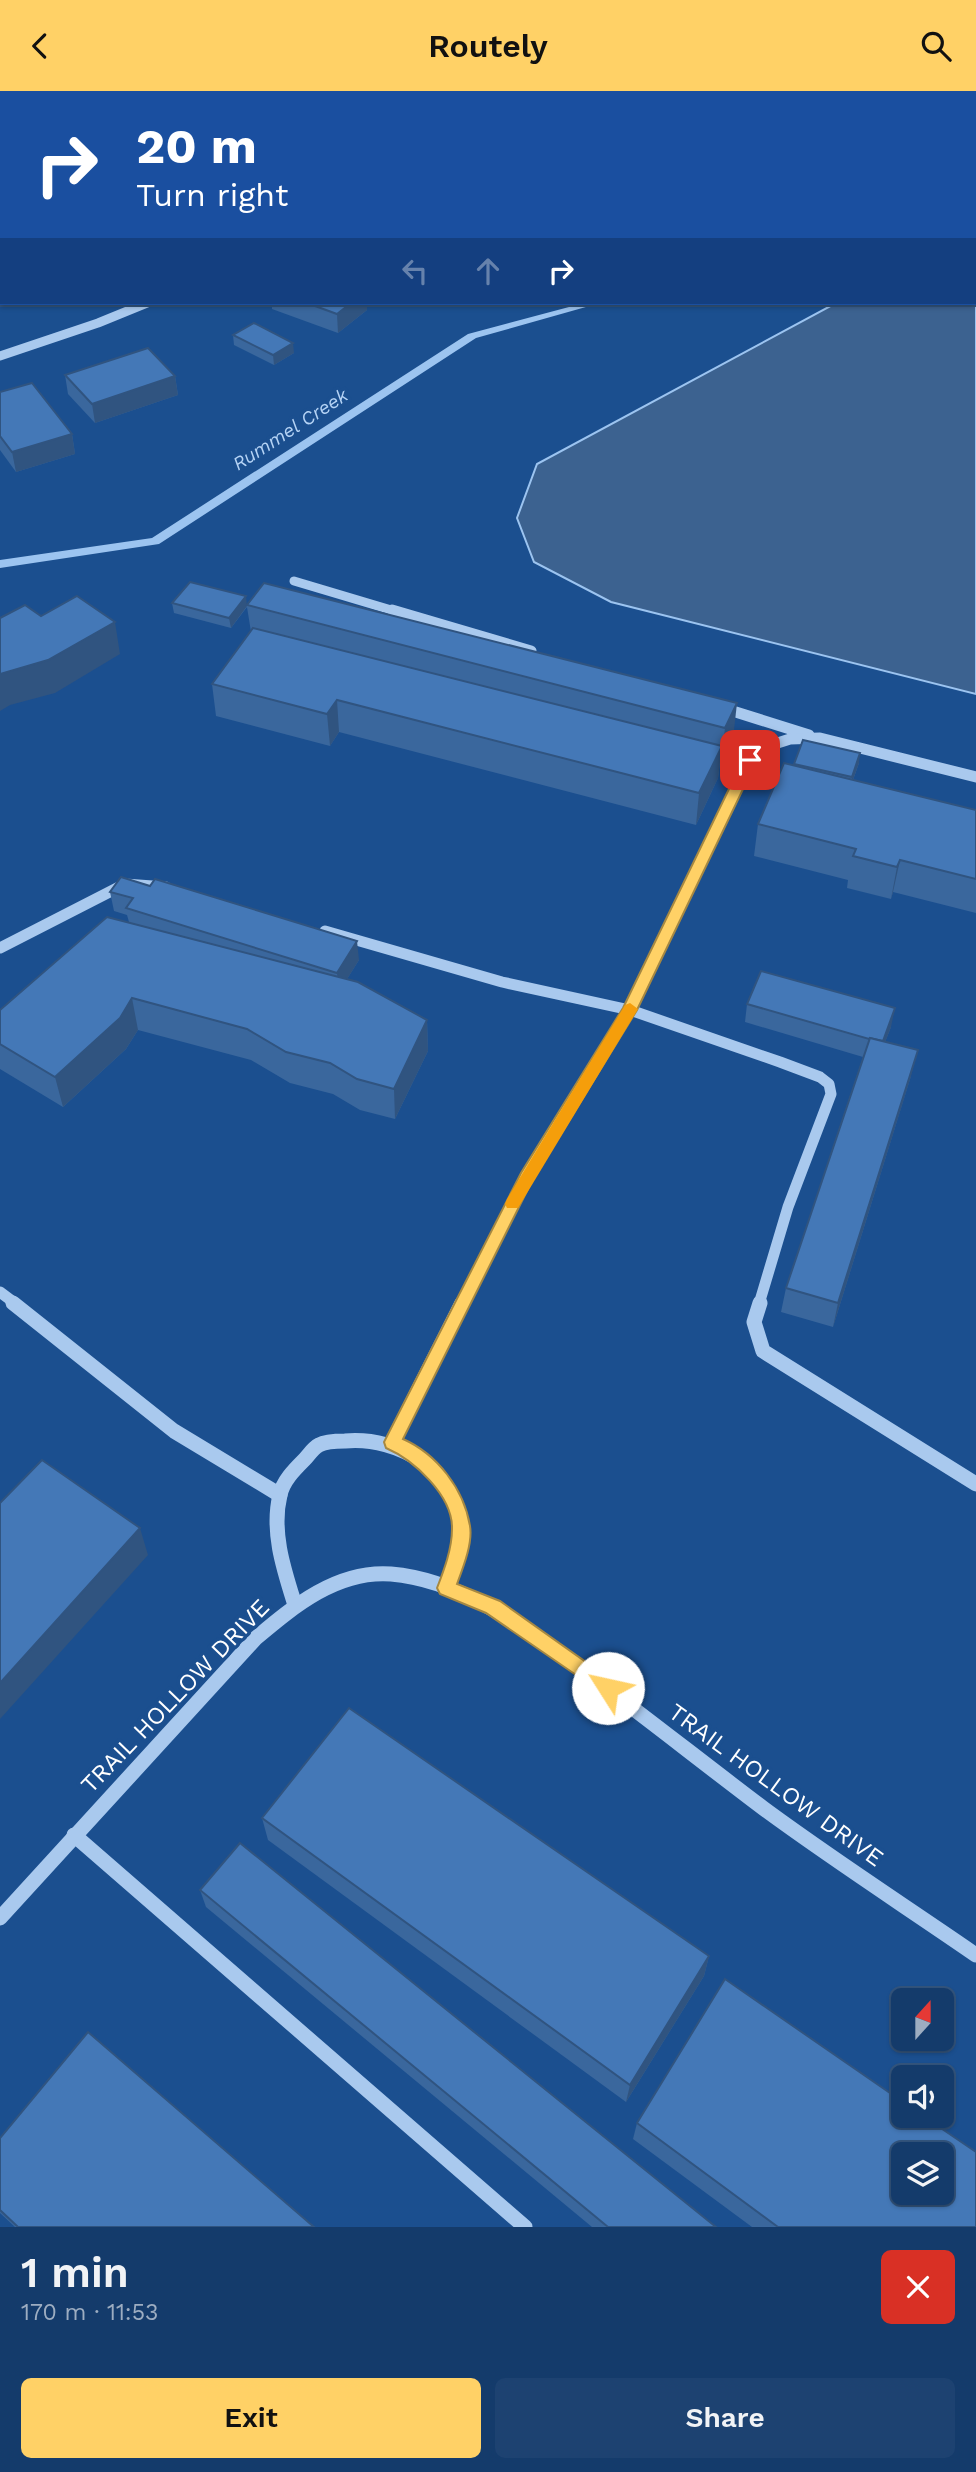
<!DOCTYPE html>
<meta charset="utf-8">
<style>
body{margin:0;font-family:"Work Sans",sans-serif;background:#1d4271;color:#f1f3f6;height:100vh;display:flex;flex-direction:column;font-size:26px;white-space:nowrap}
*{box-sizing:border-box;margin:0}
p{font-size:23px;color:#9dadc1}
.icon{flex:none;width:38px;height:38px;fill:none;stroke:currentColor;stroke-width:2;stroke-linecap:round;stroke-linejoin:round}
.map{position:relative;height:2136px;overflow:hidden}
.sheet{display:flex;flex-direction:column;background:#143b6b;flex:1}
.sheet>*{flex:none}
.top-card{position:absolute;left:0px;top:0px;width:976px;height:214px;box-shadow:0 2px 5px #0004,0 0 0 2px #33557e;background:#1a4fa0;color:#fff;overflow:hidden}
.needle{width:46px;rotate:21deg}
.controls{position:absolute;left:891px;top:1897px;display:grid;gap:14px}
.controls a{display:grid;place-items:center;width:63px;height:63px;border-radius:10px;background:#143b6b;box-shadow:0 2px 5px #0004,0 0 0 2px #33557e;font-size:35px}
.pin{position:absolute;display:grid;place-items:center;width:60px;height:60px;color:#fff;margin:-30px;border-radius:14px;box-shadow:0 4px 10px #0006}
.me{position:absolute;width:77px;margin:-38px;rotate:305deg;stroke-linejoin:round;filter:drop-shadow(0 0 5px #0008)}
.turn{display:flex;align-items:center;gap:24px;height:147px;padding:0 21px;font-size:32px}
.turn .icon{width:91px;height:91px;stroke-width:2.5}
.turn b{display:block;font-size:49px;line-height:60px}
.lanes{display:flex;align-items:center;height:66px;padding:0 21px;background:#0003;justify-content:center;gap:35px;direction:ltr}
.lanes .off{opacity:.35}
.round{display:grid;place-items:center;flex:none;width:74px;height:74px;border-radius:10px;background:#1d4271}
.headline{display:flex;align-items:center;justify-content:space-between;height:119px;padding:0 21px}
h1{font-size:42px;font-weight:600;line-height:52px}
.button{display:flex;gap:14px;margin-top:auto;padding:14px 21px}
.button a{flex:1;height:80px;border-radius:10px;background:#ffd166;color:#111;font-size:28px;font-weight:600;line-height:80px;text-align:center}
.button a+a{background:#1d4271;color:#f1f3f6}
header{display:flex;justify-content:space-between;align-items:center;height:91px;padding:0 21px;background:#ffd166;color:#111;font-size:32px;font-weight:600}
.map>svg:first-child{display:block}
</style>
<header><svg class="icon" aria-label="back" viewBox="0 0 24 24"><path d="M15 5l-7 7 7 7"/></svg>Routely<svg class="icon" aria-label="search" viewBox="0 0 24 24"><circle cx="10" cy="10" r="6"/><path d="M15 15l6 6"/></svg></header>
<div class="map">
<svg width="976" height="2136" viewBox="0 0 976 2136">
<rect width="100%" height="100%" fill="#1b4f8f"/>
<path fill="#3c6290" stroke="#9cc4f0" stroke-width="2" d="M976 140V603L611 511 534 471 517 427 537 373 836 212H975Z"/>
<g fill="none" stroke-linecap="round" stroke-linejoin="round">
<g fill="#9cc4f0" fill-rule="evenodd">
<rect x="975" y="96" width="1" height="6"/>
<path d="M584 212H600L476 247 159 453 0 477V469L152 447 468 243Z"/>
</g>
<g stroke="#a9c9ee" stroke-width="9">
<path d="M412 0 422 2"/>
<path d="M448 2 450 0"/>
<path d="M0 265 98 232 147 212"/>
<path d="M294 490 398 521"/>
</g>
<g stroke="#a9c9ee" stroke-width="11">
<path d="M392 519 531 560"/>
<path d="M723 617 809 644"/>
<path d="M325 840 502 891 630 919 780 971 820 986 829 993 831 1003 788 1116 759 1213"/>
<path d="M0 857 125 793 166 796"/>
<path d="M0 1201 16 1213"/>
<path d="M462 1213 526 1086 630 919 750 669 759 658 790 648 820 647 976 686"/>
</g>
<g stroke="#a9c9ee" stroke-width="15">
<path d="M13 1212 174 1340 280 1404"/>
<path d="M760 1212 754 1231 763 1260 976 1393"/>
<path d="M392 1351 462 1212"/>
<path d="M295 1514C284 1479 271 1441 280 1404 283 1390 294 1379 304 1369 308 1365 313 1357 319 1354 326 1350 337 1350 345 1350 399 1345 460 1381 461 1441 462 1460 453 1479 446 1497"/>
<path d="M74 1744 525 2136"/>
<path d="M0 1827 256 1547C294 1515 337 1479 391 1483 463 1489 525 1538 582 1579 643 1624 702 1671 763 1717 832 1768 905 1815 976 1864"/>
</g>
</g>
<g fill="#3a679d">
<path d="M6 0H71L69 2H14Z"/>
<path d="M89 0H175L174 2H92L89 1Z"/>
<path d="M272 212H367V219L338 242 272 218Z"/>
<path d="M233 244 294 262 274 274 234 254Z"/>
<path d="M65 284 175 285 178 304 95 332 68 303Z"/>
<path d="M0 301 72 343 75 363 16 381 0 359Z"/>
<path d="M172 512 247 513 734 639 721 663 718 687 696 734 339 641 330 655 216 625 212 593 251 541 247 516 231 537 174 522Z"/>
<path d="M859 672 853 689 976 719V822L893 801 891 808 847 797 848 789 754 765 758 733 793 674Z"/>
<path d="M110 801 359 869 347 888 427 929 428 960 395 1028 360 1019 333 1003 290 992 251 969 138 939 126 958 63 1016 0 978V919L129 831 127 824 114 820Z"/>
<path d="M747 913 891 936 885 951 911 985 833 1236 781 1221 786 1197 863 966 745 931Z"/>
<path d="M262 1727 709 1865 704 1885 626 2011 268 1749Z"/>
<path d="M200 1799 716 2136H592L206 1816Z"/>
<path d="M637 2032 976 2136H752L633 2048Z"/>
<path d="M0 2047 314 2136H15L0 2122Z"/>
</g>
<g fill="#305480">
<path d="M59 0H71L69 2H59Z"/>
<path d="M157 0H175L174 2H157Z"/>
<path d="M2 69V91L0 93V71Z"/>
<path d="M351 212H367V219L338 242 337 223Z"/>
<path d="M293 252 294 262 274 274 273 264Z"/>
<path d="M175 285 178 304 95 332 92 313Z"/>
<path d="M72 343 75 363 16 381 12 361Z"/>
<path d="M246 505 247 515 231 537 229 527Z"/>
<path d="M115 531 120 563 55 602 10 614 0 620V583Z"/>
<path d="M337 609 339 641 330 655 327 623Z"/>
<path d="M737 612 734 639 722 664 725 637Z"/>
<path d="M722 655 718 687 696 734 699 702Z"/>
<path d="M860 662 859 672 850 697 852 686Z"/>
<path d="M900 769 893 801 891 808 897 776Z"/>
<path d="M357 850 359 869 339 901 337 882Z"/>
<path d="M132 907 138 939 126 958 63 1016 55 986Z"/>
<path d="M895 917 891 936 878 970 882 952Z"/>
<path d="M427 929 428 960 395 1028 394 998Z"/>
<path d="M918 959 911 985 833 1236 838 1212Z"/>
<path d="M140 1437 148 1464 0 1628V1592Z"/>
<path d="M709 1865 704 1885 626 2011 630 1994Z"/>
</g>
<g fill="#4478b7" stroke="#305480" stroke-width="2" fill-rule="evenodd">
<path d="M186 0H263L262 2H185Z"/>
<path d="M275 0H302L311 2H274Z"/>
<path d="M511 0H599L603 1 509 2Z"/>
<path d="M0 61H2V69L0 71Z"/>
<path d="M307 212H351L337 223Z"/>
<path d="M254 232 293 252 273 264 233 244Z"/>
<path d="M148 257 175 285 92 313 65 284Z"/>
<path d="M32 292 72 343 12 361 0 345V301Z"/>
<path d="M190 491 246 505 229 527 172 512Z"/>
<path d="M264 492 737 612 725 637 247 514Z"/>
<path d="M77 505 115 531 48 569 0 583V527L25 514 41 525Z"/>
<path d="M253 537 722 655 699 702 337 609 327 623 212 593Z"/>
<path d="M803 649 860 662 852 686 794 673Z"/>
<path d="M784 672 976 719V788L900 769 897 776 853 765 856 758 758 733Z"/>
<path d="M121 786 150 795 155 788 357 850 337 882 126 817 133 807 110 801Z"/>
<path d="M107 826 358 891 427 929 394 998 357 988 330 972 286 961 247 938 132 907 120 927 55 986 0 953V919Z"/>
<path d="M761 880 895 917 883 950 870 947 869 948 747 913Z"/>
<path d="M870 947 918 959 838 1212 786 1197Z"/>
<path d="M42 1369 140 1437 0 1592V1412Z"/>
<path d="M349 1617 709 1865 630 1994 262 1727Z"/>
<path d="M240 1752 716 2136H608L200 1799Z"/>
<path d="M725 1888 903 2011V2025H923L976 2061V2136H778L637 2032ZM903 2063H942V2102H903Z"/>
<path d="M88 1941 314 2136H18L0 2119V2047Z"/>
</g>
<path fill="#ffd166" stroke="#a68842" stroke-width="2" d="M750 664 757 669 637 919 532 1090 403 1348C437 1363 464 1398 470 1435 473 1452 463 1477 457 1493L500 1510 614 1591 617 1597 614 1604 608 1606 486 1522 440 1503 437 1497C444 1479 452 1458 452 1438 453 1405 414 1369 386 1357L384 1351 521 1082 623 917 743 669Z"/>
<path fill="#f59e0b" d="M630 912 638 918 518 1117H507L505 1113 507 1108 625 914Z"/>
<g text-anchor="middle" stroke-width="7" stroke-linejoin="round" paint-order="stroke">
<g font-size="19" font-style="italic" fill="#b5d3f5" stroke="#1b4f8f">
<text transform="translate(290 338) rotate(-33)" y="7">Rummel Creek</text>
</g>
<g font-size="24" fill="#fff" stroke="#1b4f8f">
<text transform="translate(175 1605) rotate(-46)" y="8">TRAIL HOLLOW DRIVE</text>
<text transform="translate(776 1694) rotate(36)" y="8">TRAIL HOLLOW DRIVE</text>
</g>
</g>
</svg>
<div class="controls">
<a><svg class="needle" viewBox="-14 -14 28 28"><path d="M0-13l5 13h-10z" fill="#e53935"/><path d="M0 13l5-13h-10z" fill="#9dadc1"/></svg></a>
<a><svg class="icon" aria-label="sound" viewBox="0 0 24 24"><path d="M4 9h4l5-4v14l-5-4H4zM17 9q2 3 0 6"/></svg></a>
<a><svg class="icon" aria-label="layers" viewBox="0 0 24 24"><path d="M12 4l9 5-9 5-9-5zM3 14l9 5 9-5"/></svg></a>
</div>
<div class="pin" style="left:750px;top:669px;background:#d93025"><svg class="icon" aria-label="arrive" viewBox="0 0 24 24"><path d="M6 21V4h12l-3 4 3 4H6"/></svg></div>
<svg class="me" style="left:608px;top:1597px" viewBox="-20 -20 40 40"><circle r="19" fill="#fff"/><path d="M0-13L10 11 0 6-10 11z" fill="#ffd166"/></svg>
<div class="top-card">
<div class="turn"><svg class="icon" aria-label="right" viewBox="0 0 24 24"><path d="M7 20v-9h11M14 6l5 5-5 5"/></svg><div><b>20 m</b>Turn right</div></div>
<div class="lanes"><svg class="icon off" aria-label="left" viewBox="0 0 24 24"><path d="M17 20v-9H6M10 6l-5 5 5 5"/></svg><svg class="icon off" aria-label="ahead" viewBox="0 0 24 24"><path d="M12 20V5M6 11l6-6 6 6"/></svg><svg class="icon" aria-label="right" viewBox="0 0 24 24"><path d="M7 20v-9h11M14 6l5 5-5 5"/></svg></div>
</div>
</div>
<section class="sheet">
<div class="headline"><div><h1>1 min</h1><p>170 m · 11:53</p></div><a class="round" style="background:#d93025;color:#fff"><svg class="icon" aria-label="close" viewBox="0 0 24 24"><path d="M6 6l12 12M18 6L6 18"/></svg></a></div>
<div class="button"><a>Exit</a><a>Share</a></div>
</section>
